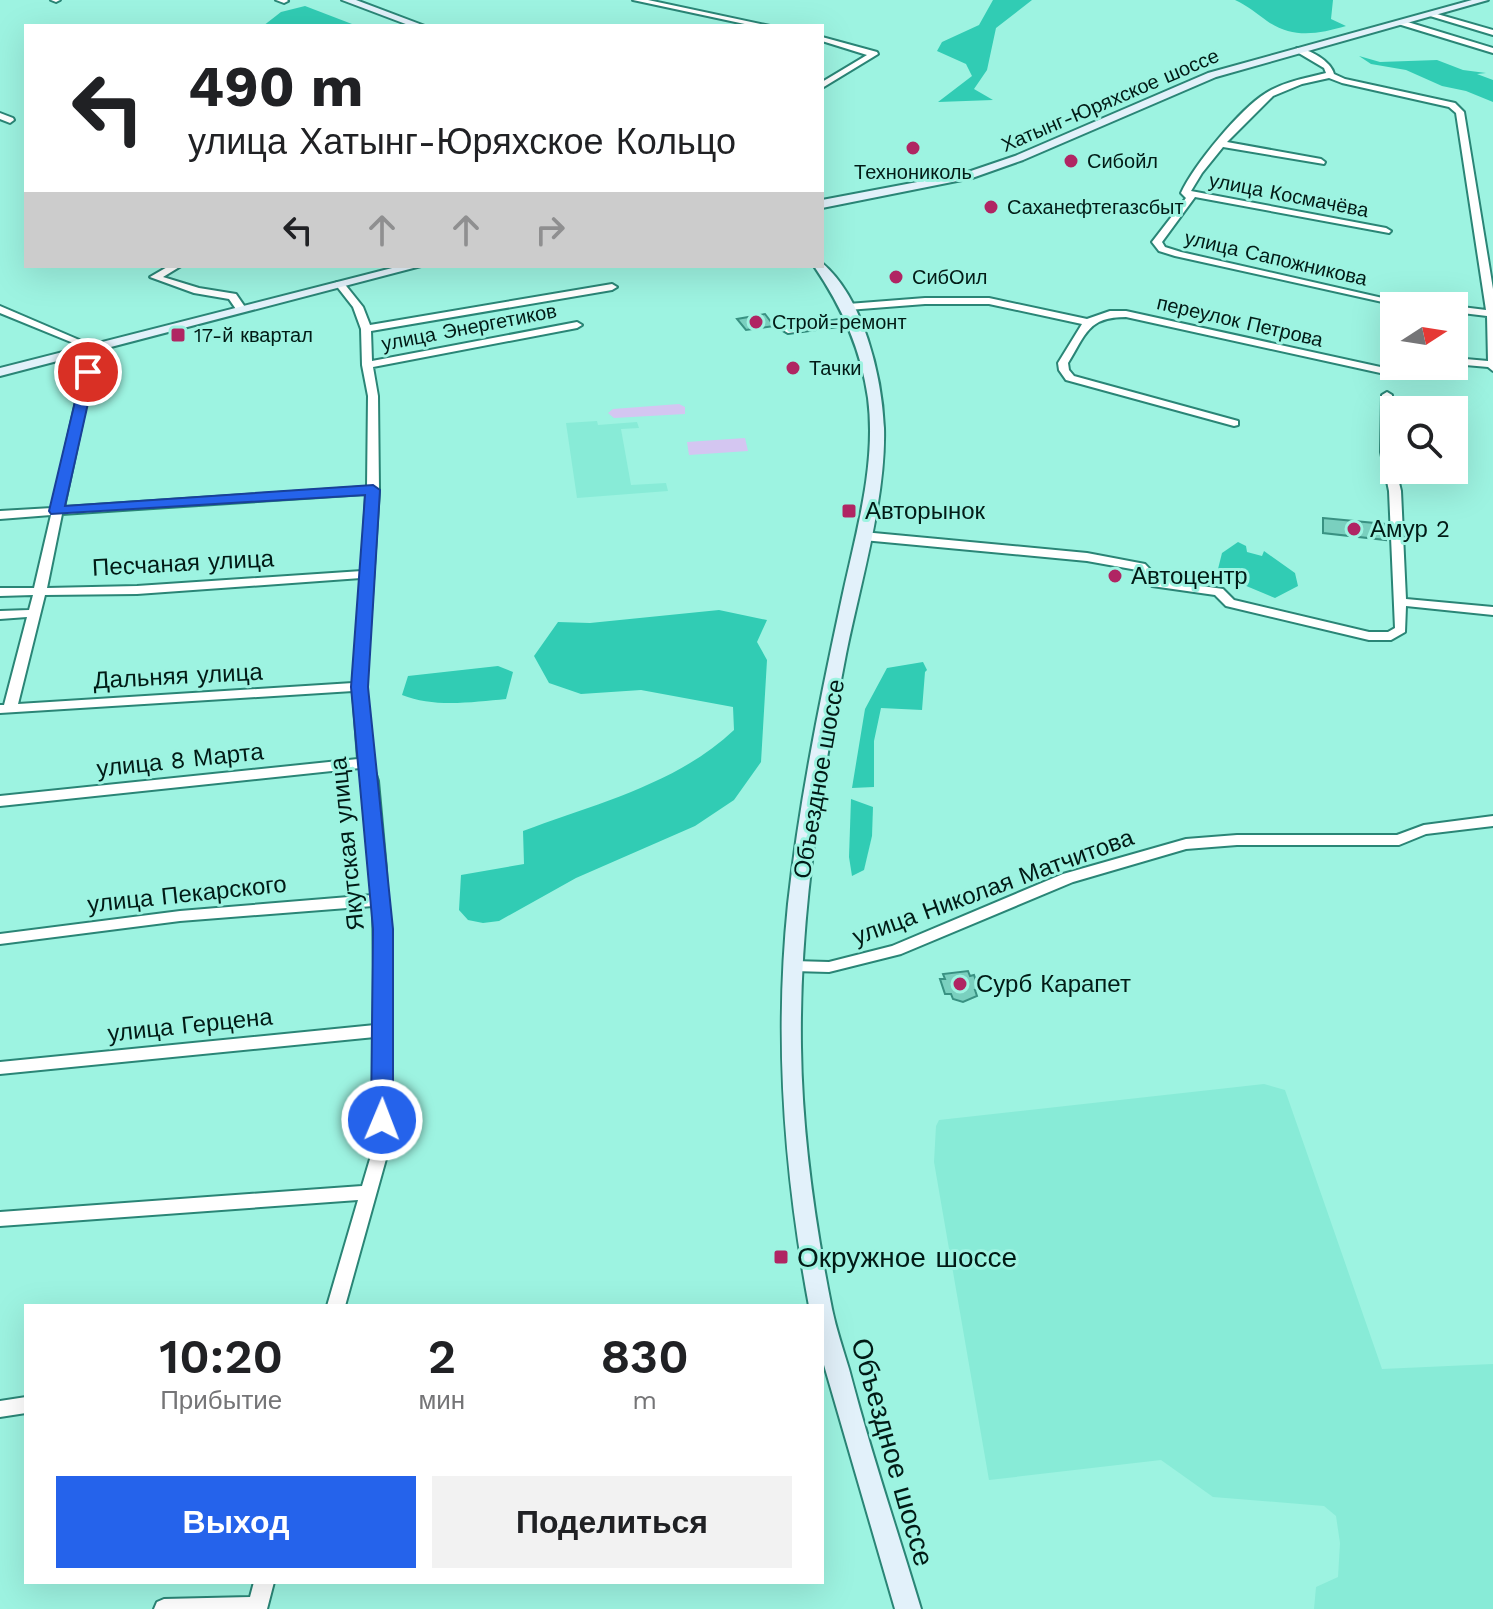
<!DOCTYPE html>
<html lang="ru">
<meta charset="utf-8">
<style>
body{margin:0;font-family:"Work Sans",sans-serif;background:#f2f2f2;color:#202124;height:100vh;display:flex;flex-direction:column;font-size:30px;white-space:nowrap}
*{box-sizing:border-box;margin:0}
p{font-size:26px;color:#757577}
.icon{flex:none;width:44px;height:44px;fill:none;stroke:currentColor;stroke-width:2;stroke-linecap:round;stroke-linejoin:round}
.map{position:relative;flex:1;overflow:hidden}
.details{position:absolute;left:24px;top:1304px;width:800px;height:280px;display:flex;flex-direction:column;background:#fff;border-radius:0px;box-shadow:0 8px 32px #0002}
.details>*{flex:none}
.top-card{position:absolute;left:24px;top:24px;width:800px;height:244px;border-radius:0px;box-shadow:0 8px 32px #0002;background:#fff;color:#202124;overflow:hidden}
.needle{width:52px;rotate:78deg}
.controls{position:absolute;left:1380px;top:292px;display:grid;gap:16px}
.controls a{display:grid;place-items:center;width:88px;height:88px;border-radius:0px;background:#fff;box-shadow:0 8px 32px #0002;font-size:40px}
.pin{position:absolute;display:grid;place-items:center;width:68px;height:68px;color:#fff;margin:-34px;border:4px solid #fff;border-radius:50%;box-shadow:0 2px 8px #0007}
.me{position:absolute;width:88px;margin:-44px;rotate:1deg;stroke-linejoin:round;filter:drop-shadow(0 0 6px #0008)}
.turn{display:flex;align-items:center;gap:28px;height:168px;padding:0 32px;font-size:36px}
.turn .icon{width:104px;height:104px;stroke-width:2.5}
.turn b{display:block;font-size:56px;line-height:68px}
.lanes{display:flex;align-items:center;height:76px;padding:0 32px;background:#0003;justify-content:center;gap:40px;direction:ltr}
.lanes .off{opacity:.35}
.eta{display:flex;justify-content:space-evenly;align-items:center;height:136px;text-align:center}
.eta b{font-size:48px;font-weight:600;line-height:56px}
.button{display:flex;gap:16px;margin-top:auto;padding:16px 32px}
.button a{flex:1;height:92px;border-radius:0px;background:#2563eb;color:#fff;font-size:32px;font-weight:600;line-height:92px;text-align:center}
.button a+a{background:#f2f2f2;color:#202124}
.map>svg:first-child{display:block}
</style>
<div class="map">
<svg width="1493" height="1609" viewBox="0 0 1493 1609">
<rect width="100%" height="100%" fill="#9df3e1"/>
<g fill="#88ebd7">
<path d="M597 421 598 425 637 422 639 428 621 429 631 485 666 483 668 491 577 498 566 423Z"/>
<path d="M1264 1084 1285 1090 1382 1369 1493 1364V1609H1314L1316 1587 1338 1577 1340 1543 1336 1516 1324 1506 1213 1497 1161 1460 989 1480 934 1162 936 1126 939 1120Z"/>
</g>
<g fill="#d4c6f1">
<path d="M679 404 685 407V414L614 418 608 413 613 409Z"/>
<path d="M745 438 748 451 689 455 687 442Z"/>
</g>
<g fill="#31ccb4">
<path d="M993 0H1032L996 28 987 70 974 89 993 100 938 102 972 76 966 64 937 51 942 42 979 25Z"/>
<path d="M1235 0H1333L1331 19 1346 26C1318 34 1293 39 1267 21 1256 13 1248 6 1235 0Z"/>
<path d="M305 6 352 24 263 26 281 12Z"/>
<path d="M1359 56 1380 62 1437 60 1463 70 1486 73 1477 74 1493 80V102L1466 91 1442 86 1406 70 1371 64Z"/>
<path d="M1238 542 1246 546 1247 552 1262 556 1264 551 1295 573 1298 586 1275 598 1220 575 1218 569 1222 553Z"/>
<path d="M719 610 767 620 757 642 767 660 761 762 734 800 695 826 576 878 499 921 483 923 468 920 459 910 461 875 524 864 523 831C595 804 677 784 734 730L733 707 641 690 581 694 549 683 534 656 558 622 590 623Z"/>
<path d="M923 662 927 670 925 672 922 710 881 708 874 741V787L852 788 865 709 887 668Z"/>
<path d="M498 666 513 672 506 699C473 702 434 708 402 695L408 676Z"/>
<path d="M851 799 873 807 872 836 864 870 852 876 849 857Z"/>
</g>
<g fill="#7ad0bf" stroke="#399182" stroke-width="2">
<path d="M765 314 774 326 746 330 737 319Z"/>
<path d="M1323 518 1385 524 1386 540 1323 533Z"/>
<path d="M968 971 970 976 974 975 979 990H975L977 996 963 1002 953 999 951 994H945L940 979H945L943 974Z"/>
</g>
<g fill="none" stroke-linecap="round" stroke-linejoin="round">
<defs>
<g id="street">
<path d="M51 0H60L56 2Z"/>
<path d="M276 0H287L288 1 284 3Z"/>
<path d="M633 0H648L770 26H754Z"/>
<path d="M1430 12 1493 30V35L1430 16Z"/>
<path d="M1401 20 1493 48V53L1398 24 1397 22Z"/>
<path d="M822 37 877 52 878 54 822 88V82L867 55 822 41Z"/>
<path d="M1297 48C1309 49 1331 61 1334 74L1345 79 1455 103 1464 112 1493 289V371L1488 367 1454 364V358L1488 361 1487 316 1454 312V306L1486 310 1456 113 1449 107 1342 83 1329 78 1302 84 1273 96 1227 142 1321 159 1325 162 1324 164 1223 147 1202 173 1191 191 1386 228 1391 231 1389 233 1195 197 1162 242 1165 247 1181 252 1387 299V303L1175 256 1159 251 1152 242 1186 198 1181 193C1194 165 1240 109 1266 93 1283 82 1306 78 1326 73L1324 68 1297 52Z"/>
<path d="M0 113 13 118 14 120 10 123 0 119Z"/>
<path d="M169 266H181L163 277 199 288 236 294 247 310 238 312 229 299 194 293 150 277Z"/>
<path d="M337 282H343L363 307 370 325 612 284 617 287 612 290 371 331 372 361 577 322 582 325 577 328 373 367 378 396 379 490 366 687 372 763 378 781 386 869 392 1030 386 1159 345 1306H327L358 1200 0 1226V1212L362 1186 370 1159 375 1037 0 1074V1062L375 1025 373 906 180 921 0 944V934L180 911 373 895 364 781 360 768 0 806V796L358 759 353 691 0 713V705H4L27 617 0 619V611L29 610 33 595 0 596V588H34L51 515 0 519V511L52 508 88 349 0 313V306L98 348 64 507 367 487 368 396 362 365 361 329 353 307 335 284ZM366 494 362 571 137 586 47 588 62 514ZM361 578 353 683 18 704 45 595 137 594Z"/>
<path d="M925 298H989L1087 319 1110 311H1126L1385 368 1390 371 1385 374 1126 317C1088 317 1086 334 1068 363L1069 370 1074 376 1238 421V425L1234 426 1066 380 1059 370 1058 363 1082 324 989 304H925L848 310 843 307 848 304Z"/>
<path d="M1420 301 1437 304 1438 306H1416V302Z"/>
<path d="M855 318 859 319V323L788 333 783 330 788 327Z"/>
<path d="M1387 392 1392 395 1394 470H1396L1401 491 1406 599 1493 607V615L1406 606 1405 632 1391 640H1369L1226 606 1215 595 1152 586 1137 570 1087 561 863 540 857 536 863 532 1087 553 1145 564 1160 580 1223 589 1234 600 1369 632H1388L1395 628 1389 491 1381 452 1382 395Z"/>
<path d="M1493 816V826L1426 834 1399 845H1237L1186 849 1073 882 901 954 829 972 793 971 788 970 785 966 788 962 793 961 829 962 892 946 1063 874 1186 839 1237 835H1397L1424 825Z"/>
<path d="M26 1397V1413L0 1417V1401Z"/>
<path d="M254 1582H274L267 1609H154L157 1602 164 1599 250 1597Z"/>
</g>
<g id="secondary">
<path d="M342 0H356L425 26H411Z"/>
<path d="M1472 0H1488L1216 77 1023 160 972 178 822 208V200L965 173 1015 156 1208 73Z"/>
<path d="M822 263C863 297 882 376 884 428 886 499 860 584 846 654 821 783 799 915 801 1047 802 1135 815 1224 832 1309 836 1329 843 1349 849 1369 870 1450 897 1529 921 1609H895L822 1358V1306H809C784 1172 774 1040 788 904 799 804 819 705 840 607 854 539 877 468 868 398 861 349 842 307 814 266H822Z"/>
<path d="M400 266H421L0 376V368Z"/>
</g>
</defs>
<use href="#street" stroke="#2a8576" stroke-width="4"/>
<use href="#secondary" stroke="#2a8576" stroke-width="4"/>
<use href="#street" fill="#fff" fill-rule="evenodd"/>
<use href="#secondary" fill="#e2f1fa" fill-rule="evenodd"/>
</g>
<path fill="#2563eb" stroke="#184099" stroke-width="2" d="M88 368 95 372 65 506 373 485 380 490 368 687 393 929V1120L389 1126 382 1128 374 1126 371 1120 373 929 351 687 365 495 51 514 49 511 82 372Z"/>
<g fill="#b02563" stroke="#9df3e1" stroke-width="3">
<circle cx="913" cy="148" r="8"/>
<circle cx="1071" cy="161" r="8"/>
<circle cx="991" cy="207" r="8"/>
<circle cx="896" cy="277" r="8"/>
<circle cx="756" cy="322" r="8"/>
<rect x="170" y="327" width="16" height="16" rx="4"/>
<circle cx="793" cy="368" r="8"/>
<rect x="841" y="503" width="16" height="16" rx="4"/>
<circle cx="1354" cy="529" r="8"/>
<circle cx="1115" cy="576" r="8"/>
<circle cx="960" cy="984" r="8"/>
<rect x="773" y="1249" width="16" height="16" rx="4"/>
</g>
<g text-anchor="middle" stroke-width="6" stroke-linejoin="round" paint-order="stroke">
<g font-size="20" fill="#011b16" stroke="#9df3e1">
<text transform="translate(1110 100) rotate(-23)" y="7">Хатынг-Юряхское шоссе</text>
<text transform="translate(1289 195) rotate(11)" y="7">улица Космачёва</text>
<text transform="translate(1276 258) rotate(13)" y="7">улица Сапожникова</text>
<text transform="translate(1240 321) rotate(13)" y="7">переулок Петрова</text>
<text transform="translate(469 327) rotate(-11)" y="7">улица Энергетиков</text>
</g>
<g font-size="20" fill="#011b16" stroke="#9df3e1" text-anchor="start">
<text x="1087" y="168">Сибойл</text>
<text x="913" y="179" text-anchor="middle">Технониколь</text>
<text x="1007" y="214">Саханефтегазсбыт</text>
<text x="912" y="284">СибОил</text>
<text x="772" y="329">Строй-ремонт</text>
<text x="194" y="342">17-й квартал</text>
<text x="809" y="375">Тачки</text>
</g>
<g font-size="24" fill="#011b16" stroke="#9df3e1" text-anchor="start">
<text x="865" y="519">Авторынок</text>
<text x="1370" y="537">Амур 2</text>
<text x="1131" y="584">Автоцентр</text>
<text x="976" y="992">Сурб Карапет</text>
</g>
<g font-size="24" fill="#011b16" stroke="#9df3e1">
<text transform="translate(183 563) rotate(-3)" y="8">Песчаная улица</text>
<text transform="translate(178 676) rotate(-3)" y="8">Дальняя улица</text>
<text transform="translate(180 760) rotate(-6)" y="8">улица 8 Марта</text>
<text transform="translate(819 779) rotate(-80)" y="8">Объездное шоссе</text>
<text transform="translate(347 844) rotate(-96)" y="8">Якутская улица</text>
<text transform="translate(993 887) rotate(-20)" y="8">улица Николая Матчитова</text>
<text transform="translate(187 894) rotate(-6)" y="8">улица Пекарского</text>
<text transform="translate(190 1025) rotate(-6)" y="8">улица Герцена</text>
</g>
<g font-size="28" fill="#011b16" stroke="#9df3e1" text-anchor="start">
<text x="797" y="1267">Окружное шоссе</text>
</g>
<g font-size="28" fill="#011b16" stroke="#9df3e1">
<text transform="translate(893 1452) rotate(74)" y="10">Объездное шоссе</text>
</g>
</g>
</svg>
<div class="controls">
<a><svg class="needle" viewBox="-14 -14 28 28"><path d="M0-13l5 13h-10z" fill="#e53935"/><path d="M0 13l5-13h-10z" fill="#757577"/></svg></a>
<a><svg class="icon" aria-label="search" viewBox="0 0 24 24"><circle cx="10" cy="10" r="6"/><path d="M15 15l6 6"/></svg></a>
</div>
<div class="pin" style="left:88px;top:372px;background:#d93025"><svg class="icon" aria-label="arrive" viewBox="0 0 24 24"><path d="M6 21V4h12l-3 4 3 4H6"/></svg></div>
<svg class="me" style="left:382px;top:1120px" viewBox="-20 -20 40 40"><circle r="17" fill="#2563eb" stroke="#fff" stroke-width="3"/><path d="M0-11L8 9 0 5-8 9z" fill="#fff"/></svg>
<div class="top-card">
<div class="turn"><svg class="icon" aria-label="left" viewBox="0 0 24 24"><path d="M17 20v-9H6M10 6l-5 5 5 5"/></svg><div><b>490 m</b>улица Хатынг-Юряхское Кольцо</div></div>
<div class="lanes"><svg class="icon" aria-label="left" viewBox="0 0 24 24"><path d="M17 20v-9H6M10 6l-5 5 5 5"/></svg><svg class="icon off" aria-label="ahead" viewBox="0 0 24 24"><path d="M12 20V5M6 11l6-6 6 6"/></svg><svg class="icon off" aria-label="ahead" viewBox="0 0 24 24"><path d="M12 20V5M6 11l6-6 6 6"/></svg><svg class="icon off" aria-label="right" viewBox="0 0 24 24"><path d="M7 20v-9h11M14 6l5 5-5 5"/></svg></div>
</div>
<section class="details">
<div class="eta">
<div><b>10:20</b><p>Прибытие</p></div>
<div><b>2</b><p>мин</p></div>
<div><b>830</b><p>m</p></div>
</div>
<div class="button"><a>Выход</a><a>Поделиться</a></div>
</section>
</div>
